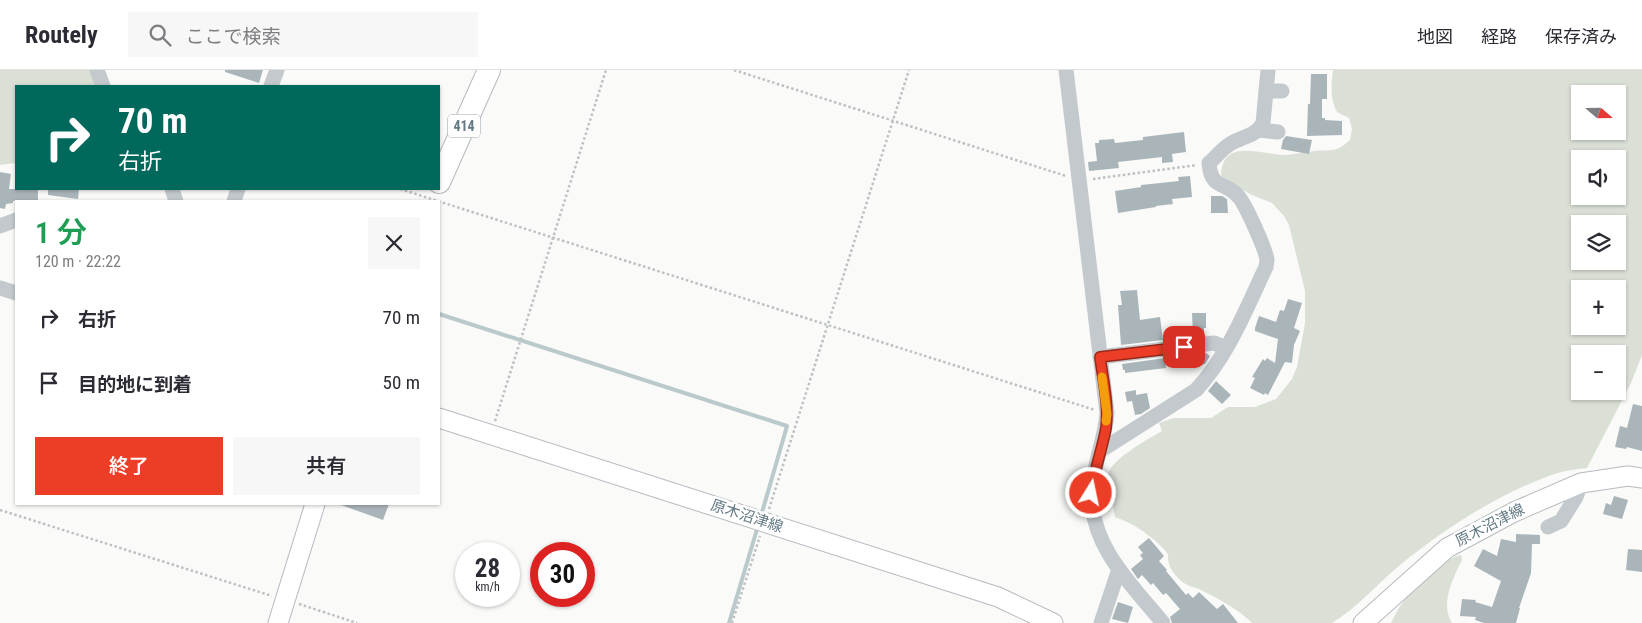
<!DOCTYPE html>
<html lang="ja">
<meta charset="utf-8">
<style>
body{margin:0;font-family:"Roboto Condensed","Noto Sans JP",sans-serif;background:#f7f7f7;color:#2b2b33;height:100vh;display:flex;flex-direction:column;font-size:19px;white-space:nowrap}
*{box-sizing:border-box;margin:0}
p{font-size:16px;color:#7c7c81}
.icon{flex:none;width:28px;height:28px;fill:none;stroke:currentColor;stroke-width:2;stroke-linecap:round;stroke-linejoin:round}
.map{position:relative;flex:1;overflow:hidden}
.sheet{position:absolute;left:15px;top:130px;width:425px;height:305px;display:flex;flex-direction:column;background:#fff;border-radius:0px;box-shadow:0 1px 4px #0004}
.sheet>*{flex:none}
.banner{position:absolute;left:15px;top:15px;width:425px;height:105px;border-radius:0px;box-shadow:0 1px 4px #0004;background:#00695c;color:#fff;overflow:hidden}
.needle{width:32px;rotate:110deg}
.fabs{position:absolute;left:1571px;top:15px;display:grid;gap:10px}
.fabs a{display:grid;place-items:center;width:55px;height:55px;border-radius:0px;background:#fff;box-shadow:0 1px 4px #0004;font-size:25px}
.speed{position:absolute;left:455px;top:472px;display:flex;gap:10px;font-size:25px;font-weight:700;text-align:center}
.speed>*{display:grid;place-content:center;width:65px;height:65px;border-radius:50%;background:#fff;box-shadow:0 1px 4px #0004;line-height:1}
.speed small{font-size:12px;font-weight:400}
.speed .limit{border:8px solid #d22;background:#fff;color:#111}
.pin{position:absolute;display:grid;place-items:center;width:42px;height:42px;color:#fff;margin:-21px;border-radius:10px;box-shadow:0 2px 8px #0006}
.me{position:absolute;width:55px;margin:-28px;rotate:10deg;stroke-linejoin:round;filter:drop-shadow(0 0 4px #0008)}
.turn{display:flex;align-items:center;gap:18px;height:105px;padding:0 20px;font-size:22px}
.turn .icon{width:65px;height:65px;stroke-width:2.5}
.turn b{display:block;font-size:35px;line-height:42px}
.round{display:grid;place-items:center;flex:none;width:52px;height:52px;border-radius:0px;background:#f7f7f7}
.overview{display:flex;align-items:center;justify-content:space-between;height:85px;padding:0 20px}
h1{font-size:30px;font-weight:600;line-height:38px;color:#1e9e55}
.primary-button{display:flex;gap:10px;margin-top:auto;padding:10px 20px}
.primary-button a{flex:1;height:58px;border-radius:0px;background:#ec3d26;color:#fff;font-size:20px;font-weight:600;line-height:58px;text-align:center}
.primary-button a+a{background:#f7f7f7;color:#2b2b33}
ul{padding:0;list-style:none}
li{display:flex;align-items:center;gap:15px;height:65px;padding:0 20px}
li div{flex:1}
li b{display:block;font-size:19px}
li em{font-style:normal}
header{display:flex;align-items:center;gap:30px;box-sizing:border-box;height:70px;padding:0 25px;background:#fff;border-bottom:1px solid #e1e1e2}
header strong{font-size:24px}
nav{display:flex;gap:28px;margin-inline-start:auto;font-size:18px}
.search{width:350px;height:45px;background:#f7f7f7;display:flex;align-items:center;gap:12px;box-sizing:border-box;padding:0 18px;border-radius:0px;color:#7c7c81;font-size:19px}
.map>svg:first-child{display:block}
</style>
<header>
<strong>Routely</strong>
<div class="search"><svg class="icon" aria-label="search" viewBox="0 0 24 24"><circle cx="10" cy="10" r="6"/><path d="M15 15l6 6"/></svg>ここで検索</div>
<nav><a>地図</a><a>経路</a><a>保存済み</a></nav>
</header>
<div class="map">
<svg width="1642" height="553" viewBox="0 0 1642 553">
<rect width="100%" height="100%" fill="#fafaf8"/>
<g fill="#dbe0d7" fill-rule="evenodd">
<path d="M0 0H91L98 16H16V93L0 95Z"/>
<path d="M1333 0H1642V285L1631 313 1587 398C1578 399 1569 400 1561 402 1504 420 1445 458 1399 496 1376 515 1357 538 1332 553H1252C1240 540 1215 527 1199 519 1194 517 1188 516 1184 513 1174 506 1167 496 1168 484 1154 467 1135 454 1115 447 1113 439 1113 431 1111 423 1110 418 1106 414 1107 408 1108 390 1147 370 1162 361L1159 353 1174 348H1211L1228 337H1255L1276 329 1292 309 1297 297 1305 253V221L1289 155 1284 146 1272 133 1252 125 1228 112 1221 106C1222 66 1263 86 1287 85 1296 84 1305 82 1314 81 1321 80 1331 81 1337 79 1342 77 1346 73 1350 70L1352 59 1349 48 1337 42C1330 29 1331 15 1333 0ZM1580 24H1618V61H1580ZM1580 89H1618V126H1580ZM1580 154H1618V191H1580ZM1580 219H1618V256H1580ZM1580 284H1618V321H1580Z"/>
<path d="M1461 485 1462 490C1453 508 1440 534 1452 553H1391C1395 546 1398 538 1403 532 1412 519 1446 487 1461 485Z"/>
</g>
<g fill="none" stroke-linecap="round" stroke-linejoin="round">
<g stroke="#bac9cc" stroke-width="4">
<path d="M439 244 787 356 761 446"/>
<path d="M729 553 758 456"/>
</g>
</g>
<g fill="#aab5ba">
<path d="M225 0H263L259 13 225 2Z"/>
<path d="M1311 4H1327V29H1322V48H1325V50L1342 51V65L1307 66 1308 34H1310Z"/>
<path d="M1184 62 1186 82 1172 84 1173 92 1162 93V87L1118 92 1119 98 1089 101 1088 92 1097 91 1095 73H1099V70L1114 69 1115 73 1143 70V67Z"/>
<path d="M1286 66 1312 70 1309 84 1281 79 1283 70Z"/>
<path d="M0 102 11 104 9 119H38V131H13V133L6 134 5 139 0 138Z"/>
<path d="M1190 106 1192 127 1172 129 1173 134 1156 136V137L1118 143 1115 121 1141 117V115L1179 111 1178 107Z"/>
<path d="M48 119H79L78 129 48 125Z"/>
<path d="M1211 126H1222L1227 129 1228 143H1211Z"/>
<path d="M1137 220 1140 250 1160 247 1163 270 1121 275 1118 235H1122L1120 221Z"/>
<path d="M1288 229 1302 233 1294 258 1300 261 1294 275 1292 293 1285 292 1268 325 1265 323 1264 325 1250 318 1255 308 1252 307 1263 289 1265 291 1267 288 1275 293 1278 269 1255 261V258L1259 246 1276 252 1280 240 1284 241Z"/>
<path d="M1192 243H1206V258H1204V265H1193Z"/>
<path d="M1206 283 1210 286 1205 294 1190 296 1198 284Z"/>
<path d="M1165 288 1166 298 1125 303V300H1123L1122 294Z"/>
<path d="M1216 311 1231 325 1222 334 1208 321Z"/>
<path d="M1136 320V325L1147 323 1150 338 1141 344 1135 345 1132 331 1127 332 1125 322Z"/>
<path d="M1633 334 1642 336V381L1627 377 1626 379 1615 377 1620 356 1627 358Z"/>
<path d="M1614 426 1628 430 1622 449 1603 444 1606 433 1611 435Z"/>
<path d="M341 434H389L383 450 341 435Z"/>
<path d="M1516 464 1540 465V474H1532L1531 503 1519 538H1520L1516 553H1484L1475 550 1476 547 1460 546 1462 529 1476 530 1475 532 1492 537 1501 511 1474 496 1483 479 1497 486 1501 469 1516 472Z"/>
<path d="M1149 468 1164 486 1159 491 1167 500 1166 501 1186 525 1188 523 1193 528 1199 522 1217 539 1223 534 1238 553H1172L1170 547 1180 539 1166 523 1163 525 1153 513 1151 515 1142 505 1138 509 1131 499 1143 489 1140 485 1143 483 1138 477Z"/>
<path d="M1628 479 1642 480V502L1626 500Z"/>
<path d="M1118 532 1133 537 1128 553 1112 549Z"/>
</g>
<g fill="none" stroke-linecap="round" stroke-linejoin="round">
<defs>
<g id="major">
<path d="M439 348 998 527 1053 553"/>
<path d="M278 553 315 434"/>
<path d="M1363 553 1447 478 1514 442 1581 413 1628 406 1642 408"/>
</g>
<path id="highway" d="M439 112 489 0"/>
</defs>
<use href="#major" stroke="#b4bbbe" stroke-width="21"/>
<use href="#highway" stroke="#b4babd" stroke-width="24"/>
<g stroke="#bdc1c3" stroke-width="2.5" stroke-dasharray="2.5 2.5" stroke-linecap="butt">
<path d="M734 0 1066 106"/>
<path d="M1093 109 1197 95"/>
<path d="M400 119 1095 340"/>
<path d="M495 351 606 0"/>
<path d="M769 439 909 0"/>
<path d="M0 440 272 526"/>
<path d="M299 534 357 553"/>
<path d="M732 553 760 466"/>
</g>
<g stroke="#c3c9cc" stroke-width="15">
<path d="M97 0 103 16"/>
<path d="M1066 0 1107 343C1105 370 1093 395 1092 422 1089 475 1132 515 1163 553"/>
<path d="M271 16 277 0"/>
<path d="M1266 21H1282"/>
<path d="M1259 60 1278 62"/>
<path d="M172 119 176 131"/>
<path d="M234 131 238 119"/>
<path d="M0 156 16 150"/>
<path d="M0 218 16 223"/>
<path d="M1100 287 1214 273 1226 278"/>
<path d="M1100 381 1196 320C1228 286 1246 239 1266 197 1266 195 1267 192 1267 190 1266 180 1245 133 1238 126 1225 111 1211 120 1209 93 1216 87 1222 79 1230 74 1241 67 1257 66 1263 53L1268 0"/>
<path d="M1548 457 1561 451 1576 427 1581 413"/>
<path d="M1101 553 1119 499"/>
</g>
<use href="#major" stroke="#fff" stroke-width="19"/>
<use href="#highway" stroke="#fff" stroke-width="22"/>
</g>
<g fill="none" stroke-linecap="round" stroke-linejoin="round">
<defs>
<path id="route" d="M1091 423C1094 401 1102 380 1106 358 1109 335 1103 310 1100 287L1184 277"/>
</defs>
<use href="#route" stroke="#992819" stroke-width="12"/>
<use href="#route" stroke="#ec3d26" stroke-width="9"/>
<path stroke="#f59e0b" stroke-width="9" d="M1102 307 1107 344 1106 351"/>
</g>
<g text-anchor="middle" stroke-width="5" stroke-linejoin="round" paint-order="stroke">
<rect fill="#fff" stroke="#92a2a9" stroke-width="1" x="448" y="44.5" width="32" height="23" rx="4"/>
<g font-size="14" font-weight="bold" fill="#647a84">
<text x="464" y="61">414</text>
</g>
<g font-size="15" fill="#647a84" stroke="#fff">
<text transform="translate(747 446) rotate(18)" y="5">原木沼津線</text>
<text transform="translate(1490 455) rotate(-27)" y="5">原木沼津線</text>
</g>
</g>
</svg>
<div class="fabs">
<a><svg class="needle" viewBox="-14 -14 28 28"><path d="M0-13l5 13h-10z" fill="#e53935"/><path d="M0 13l5-13h-10z" fill="#7c7c81"/></svg></a>
<a><svg class="icon" aria-label="sound" viewBox="0 0 24 24"><path d="M4 9h4l5-4v14l-5-4H4zM17 9q2 3 0 6"/></svg></a>
<a><svg class="icon" aria-label="layers" viewBox="0 0 24 24"><path d="M12 4l9 5-9 5-9-5zM3 14l9 5 9-5"/></svg></a>
<a>+</a>
<a>−</a>
</div>
<div class="speed"><div>28<small>km/h</small></div><div class="limit">30</div></div>
<div class="pin" style="left:1184px;top:277px;background:#d93025"><svg class="icon" aria-label="arrive" viewBox="0 0 24 24"><path d="M6 21V4h12l-3 4 3 4H6"/></svg></div>
<svg class="me" style="left:1091px;top:423px" viewBox="-20 -20 40 40"><circle r="17" fill="#ec3d26" stroke="#fff" stroke-width="3"/><path d="M0-11L8 9 0 5-8 9z" fill="#fff"/></svg>
<div class="banner">
<div class="turn"><svg class="icon" aria-label="right" viewBox="0 0 24 24"><path d="M7 20v-9h11M14 6l5 5-5 5"/></svg><div><b>70 m</b>右折</div></div>
</div>
<section class="sheet">
<div class="overview"><div><h1>1 分</h1><p>120 m · 22:22</p></div><a class="round"><svg class="icon" aria-label="close" viewBox="0 0 24 24"><path d="M6 6l12 12M18 6L6 18"/></svg></a></div>
<ul>
<li><svg class="icon" aria-label="right" viewBox="0 0 24 24"><path d="M7 20v-9h11M14 6l5 5-5 5"/></svg><div><b>右折</b></div><em>70 m</em></li>
<li><svg class="icon" aria-label="arrive" viewBox="0 0 24 24"><path d="M6 21V4h12l-3 4 3 4H6"/></svg><div><b>目的地に到着</b></div><em>50 m</em></li>
</ul>
<div class="primary-button"><a>終了</a><a>共有</a></div>
</section>
</div>
